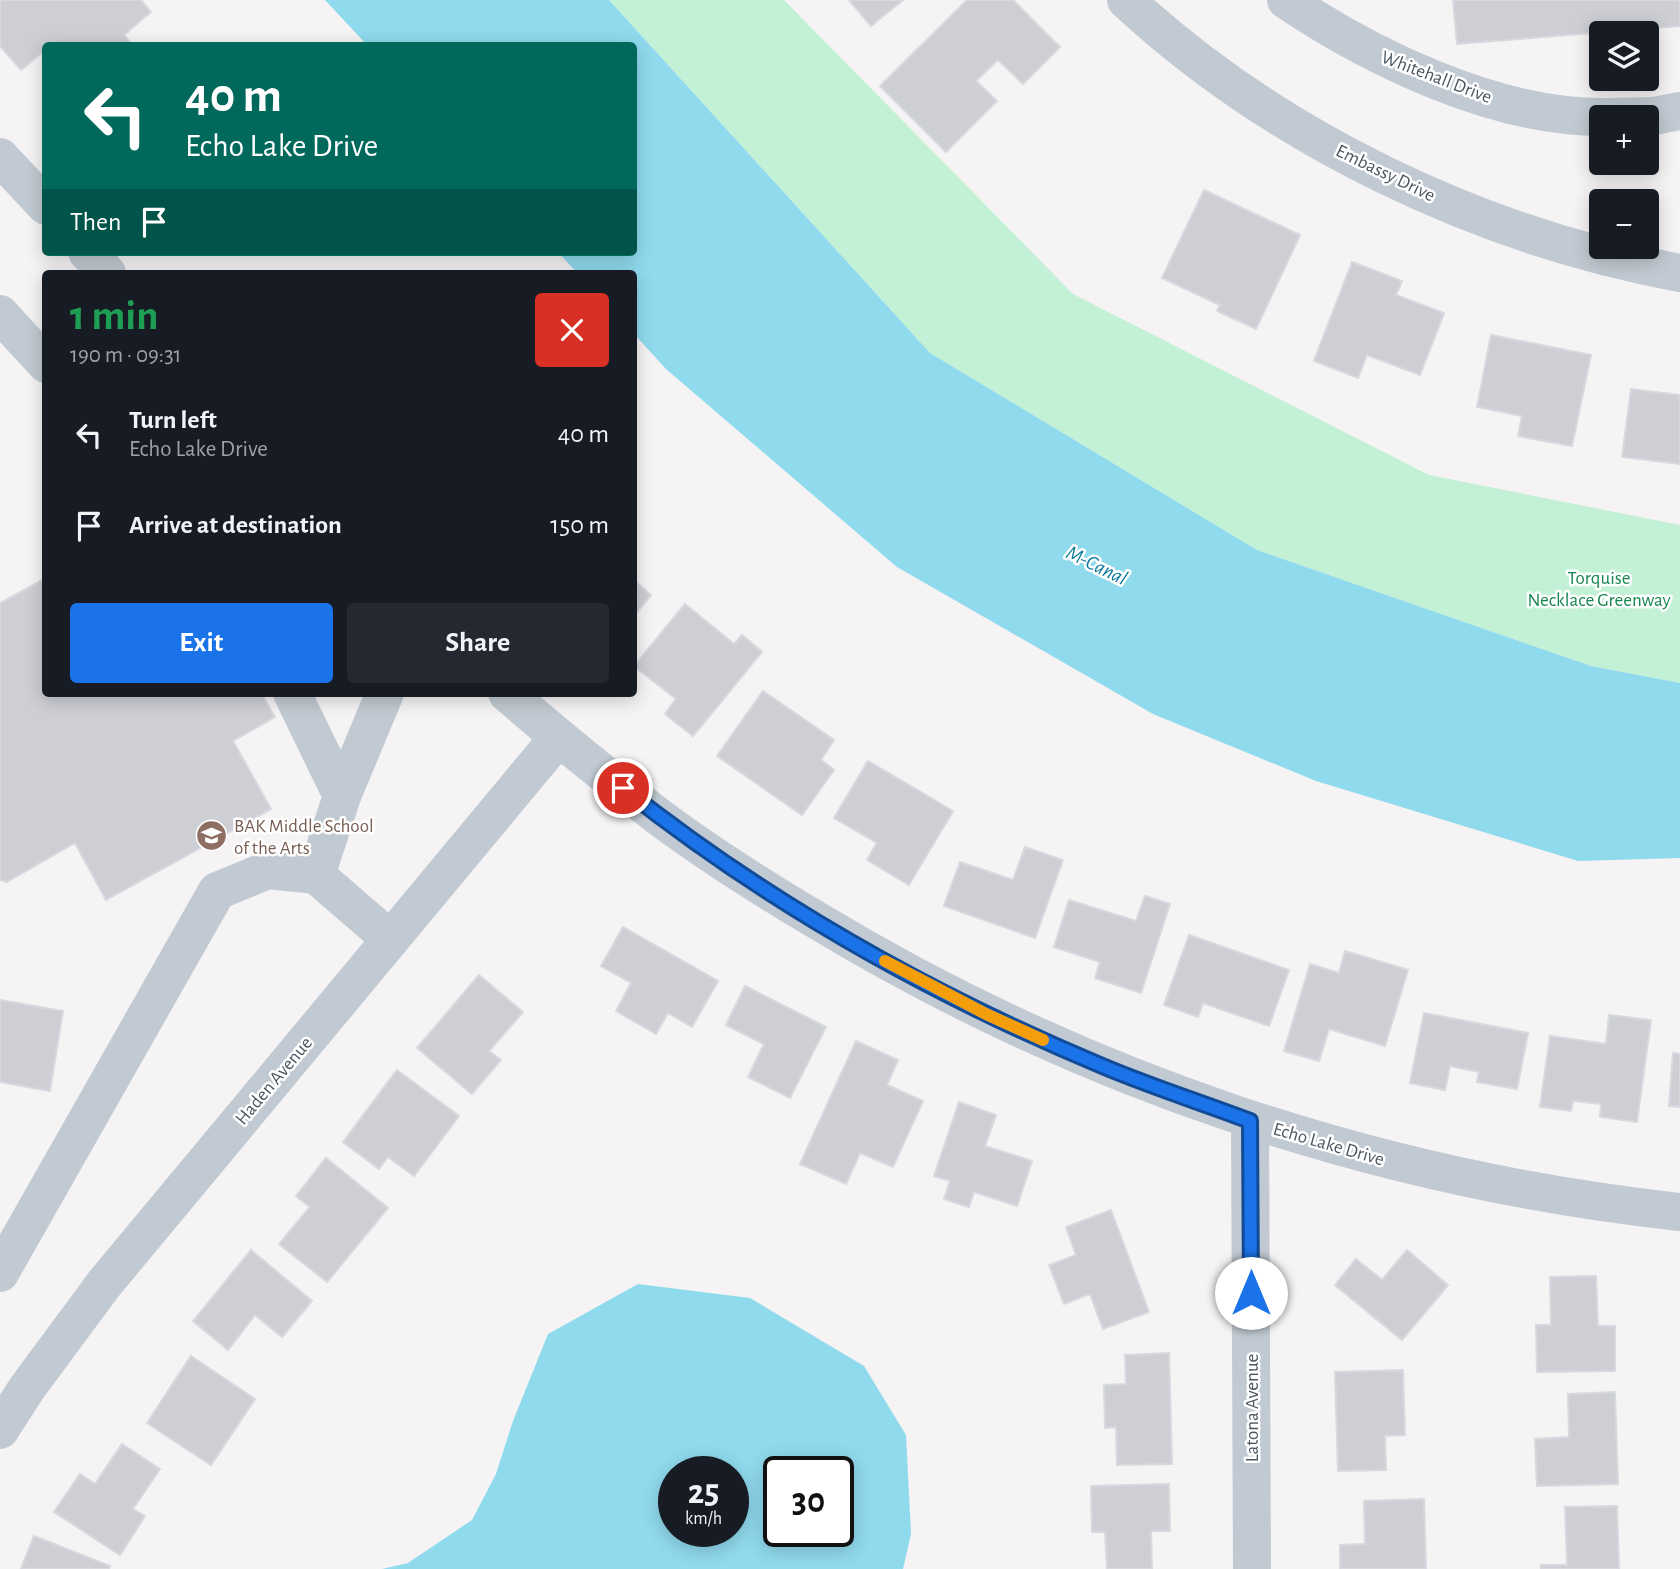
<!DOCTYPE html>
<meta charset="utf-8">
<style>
body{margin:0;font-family:"Alegreya Sans",sans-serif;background:#242831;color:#f1f3f6;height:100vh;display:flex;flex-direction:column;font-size:26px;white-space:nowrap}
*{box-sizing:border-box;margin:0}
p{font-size:23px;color:#9ea1a6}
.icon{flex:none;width:38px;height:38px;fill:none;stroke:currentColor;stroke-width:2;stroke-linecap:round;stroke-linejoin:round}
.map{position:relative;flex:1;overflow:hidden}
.details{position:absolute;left:42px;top:270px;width:595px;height:427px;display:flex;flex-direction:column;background:#171b24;border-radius:7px;box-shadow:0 4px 18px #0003}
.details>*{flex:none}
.hud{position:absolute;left:42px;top:42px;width:595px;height:214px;border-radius:7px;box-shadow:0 4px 18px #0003;background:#00695c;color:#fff;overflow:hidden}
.fabs{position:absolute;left:1589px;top:21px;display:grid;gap:14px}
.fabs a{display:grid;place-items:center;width:70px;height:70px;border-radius:7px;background:#171b24;box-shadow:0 4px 18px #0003;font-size:35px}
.speed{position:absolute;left:658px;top:1456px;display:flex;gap:14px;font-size:35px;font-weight:700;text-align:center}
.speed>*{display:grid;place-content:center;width:91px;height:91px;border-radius:50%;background:#171b24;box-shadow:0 4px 18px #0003;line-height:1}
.speed small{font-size:18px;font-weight:400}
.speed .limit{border:4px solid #111;border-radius:10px;background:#fff;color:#111}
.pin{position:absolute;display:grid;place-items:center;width:60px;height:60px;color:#fff;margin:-30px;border:4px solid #fff;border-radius:50%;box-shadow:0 2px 7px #0007}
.me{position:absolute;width:77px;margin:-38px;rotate:0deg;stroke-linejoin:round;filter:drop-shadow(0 0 5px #0008)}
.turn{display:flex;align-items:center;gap:24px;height:147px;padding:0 28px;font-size:32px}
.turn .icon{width:91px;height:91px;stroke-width:2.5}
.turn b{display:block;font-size:49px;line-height:60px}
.then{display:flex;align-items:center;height:66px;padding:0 28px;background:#0003;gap:14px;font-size:26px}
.round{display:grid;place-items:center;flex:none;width:74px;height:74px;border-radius:7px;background:#242831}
.headline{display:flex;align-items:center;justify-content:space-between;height:119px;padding:0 28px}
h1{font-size:42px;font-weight:700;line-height:52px;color:#1e9e55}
.action{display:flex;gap:14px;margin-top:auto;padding:14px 28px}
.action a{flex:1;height:80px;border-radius:7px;background:#1a73e8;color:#fff;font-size:28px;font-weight:700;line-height:80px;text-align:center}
.action a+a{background:#242831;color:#f1f3f6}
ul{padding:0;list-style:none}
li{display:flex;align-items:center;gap:21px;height:91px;padding:0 28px}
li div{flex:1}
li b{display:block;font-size:26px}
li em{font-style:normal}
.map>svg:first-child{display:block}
</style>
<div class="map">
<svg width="1680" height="1569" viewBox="0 0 1680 1569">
<rect width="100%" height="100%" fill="#f5f3f3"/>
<path fill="#c3f1d5" d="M609 0H784L1073 294 1429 475 1680 525V683L1591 666 1257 550 930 353Z"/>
<g fill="#90daee" fill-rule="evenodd">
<path d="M325 0H609L930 353 1257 550 1591 666 1680 683V858L1578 861 1316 781 1153 714 897 567 666 369 634 334V273H577L558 252H634V46L367 45Z"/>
<path d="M638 1284 750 1298 864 1366 906 1435 911 1534 903 1569H382L408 1563 472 1520 496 1474 513 1421 548 1334ZM674 1472H733V1531H674ZM779 1472H838V1531H779Z"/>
</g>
<g fill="#cdcfd5" stroke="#d7d9de" stroke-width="2">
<path d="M0 0H141L151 12 124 35 133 46H46V56L43 52 21 70 0 46Z"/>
<path d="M849 0H903L871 26Z"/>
<path d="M967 0H1013L1060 47 1023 84 998 60 976 81 997 101 946 152 880 86Z"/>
<path d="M1453 0H1680V26L1457 44Z"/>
<path d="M1204 190 1300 235 1256 329 1217 311 1220 305 1162 278Z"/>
<path d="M1352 262 1402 281 1396 295 1444 313 1420 375 1367 355 1358 378 1314 361Z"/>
<path d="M1491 335 1591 355 1572 446 1518 436 1522 416 1477 407Z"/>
<path d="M1631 389 1680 395V464L1622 457Z"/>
<path d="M46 578V693H261L275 717 233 741 271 809 106 900 75 843 7 882 0 880V603Z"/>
<path d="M634 580 651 595 634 616Z"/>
<path d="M685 604 734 644 742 635 762 652 693 736 665 714 676 699 634 666Z"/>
<path d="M763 691 834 740 821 760 834 770 802 815 717 756Z"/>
<path d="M868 761 953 811 909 885 867 860 877 843 834 818Z"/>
<path d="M1025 847 1063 860 1035 938 944 906 960 862 1013 880Z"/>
<path d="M1145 896 1170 904 1141 993 1095 978 1100 962 1054 947 1069 900 1136 921Z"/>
<path d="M623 927 718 981 692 1027 668 1013 656 1034 616 1011 631 983 601 966Z"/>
<path d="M1189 935 1289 970 1269 1026 1203 1003 1198 1017 1164 1005Z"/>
<path d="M1345 951 1408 970 1385 1046 1329 1029 1319 1061 1284 1051 1310 964 1339 973Z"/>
<path d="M479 975 523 1012 489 1051 501 1060 472 1094 417 1048Z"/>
<path d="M745 986 826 1027 790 1098 748 1077 764 1044 726 1025Z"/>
<path d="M0 1000 63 1011 50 1091 0 1082Z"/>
<path d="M1424 1013 1528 1033 1517 1089 1477 1082 1479 1072 1450 1066 1445 1090 1410 1083Z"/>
<path d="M1609 1015 1651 1020 1637 1122 1600 1117 1601 1104 1573 1101 1571 1111 1540 1107 1550 1036 1606 1044Z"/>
<path d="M856 1041 898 1060 887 1085 923 1101 893 1167 860 1153 846 1184 800 1164Z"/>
<path d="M1673 1053 1680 1054V1107L1669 1106Z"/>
<path d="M397 1070 459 1116 414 1176 388 1157 379 1169 343 1142Z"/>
<path d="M959 1102 996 1115 985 1146 1032 1161 1017 1206 974 1192 969 1207 944 1199 950 1181 934 1176Z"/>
<path d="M326 1158 388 1208 327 1282 279 1244 310 1207 296 1196Z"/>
<path d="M1111 1210 1149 1312 1103 1329 1090 1294 1064 1304 1049 1265 1076 1255 1066 1227Z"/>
<path d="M251 1250 312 1301 282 1337 255 1315 228 1350 193 1321Z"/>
<path d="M1407 1250 1448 1285 1402 1340 1335 1285 1356 1259 1382 1280Z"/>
<path d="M1596 1276 1598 1326H1615V1371L1537 1372 1536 1325H1551L1550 1277Z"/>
<path d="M1169 1353 1172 1464 1117 1465 1116 1427 1105 1428 1104 1385 1126 1384 1125 1355Z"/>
<path d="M191 1356 255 1399 211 1465 147 1423Z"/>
<path d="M1403 1370 1405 1435 1385 1436 1386 1470 1338 1471 1335 1372Z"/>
<path d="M1615 1392 1618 1484 1537 1486 1535 1439 1569 1437 1568 1394Z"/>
<path d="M122 1444 160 1469 133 1509 145 1516 120 1555 54 1512 80 1474 95 1484Z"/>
<path d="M1169 1484 1170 1531H1151L1152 1569H1107L1105 1532H1092L1091 1486Z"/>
<path d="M1424 1499 1426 1569H1340V1545L1365 1544 1364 1501Z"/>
<path d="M1617 1506 1619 1569H1541V1565H1567L1565 1507Z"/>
<path d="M34 1536 110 1566 109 1569H21Z"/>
</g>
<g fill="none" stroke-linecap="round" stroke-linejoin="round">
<g stroke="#c1cad2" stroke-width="38">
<path d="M1126 0C1276 139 1480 236 1680 273"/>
<path d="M1286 0C1372 58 1495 117 1601 117"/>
<path d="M1605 117 1654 116 1680 111"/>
<path d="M0 157 46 206"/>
<path d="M87 252 107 273"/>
<path d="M0 314 46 364"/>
<path d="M292 693 342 796 316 875 390 939"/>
<path d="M507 693C556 736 607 777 659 817 710 855 764 889 818 921 1080 1079 1375 1179 1680 1212"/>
<path d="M342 796 385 693"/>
<path d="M1250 1121 1252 1569"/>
<path d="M0 1273 217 891 268 870 316 875"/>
<path d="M0 1430 27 1388 104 1284 558 738"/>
</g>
</g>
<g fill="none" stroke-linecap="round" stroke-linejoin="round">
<defs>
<path id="route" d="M623 788C767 902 930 994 1100 1065 1149 1086 1200 1102 1250 1121L1251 1293"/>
</defs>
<use href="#route" stroke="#114b97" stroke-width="18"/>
<use href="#route" stroke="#1a73e8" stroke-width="12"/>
<path stroke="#f59e0b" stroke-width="12" d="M885 961 986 1014 1043 1040"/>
</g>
<defs>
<symbol id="school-disc" viewBox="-11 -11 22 22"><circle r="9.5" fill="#8d6e63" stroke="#fff"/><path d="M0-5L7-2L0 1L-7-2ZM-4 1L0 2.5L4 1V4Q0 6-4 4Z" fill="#fff"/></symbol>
</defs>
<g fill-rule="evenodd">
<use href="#school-disc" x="194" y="818" width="35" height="35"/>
</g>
<g text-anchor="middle" stroke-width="5" stroke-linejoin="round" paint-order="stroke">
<g font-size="19" fill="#4a5661" stroke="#fff">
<text transform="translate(1437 76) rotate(21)" y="7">Whitehall Drive</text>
<text transform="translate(1386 172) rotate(26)" y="7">Embassy Drive</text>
<text transform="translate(273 1080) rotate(-50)" y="7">Haden Avenue</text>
<text transform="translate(1329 1143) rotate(16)" y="7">Echo Lake Drive</text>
<text transform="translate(1251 1408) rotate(-90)" y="7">Latona Avenue</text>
</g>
<g font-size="19" fill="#17864f" stroke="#fff">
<text x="1599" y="584">Torquise<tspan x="1599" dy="22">Necklace Greenway</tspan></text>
</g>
<g font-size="19" fill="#785e54" stroke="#fff" text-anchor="start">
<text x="234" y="832">BAK Middle School<tspan x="234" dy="22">of the Arts</tspan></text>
</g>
<g font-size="21" font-style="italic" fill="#0c7c9b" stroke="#fff">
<text transform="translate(1097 565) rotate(26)" y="7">M-Canal</text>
</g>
</g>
</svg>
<div class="fabs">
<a><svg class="icon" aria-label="layers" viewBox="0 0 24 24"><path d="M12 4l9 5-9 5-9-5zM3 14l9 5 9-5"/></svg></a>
<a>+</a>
<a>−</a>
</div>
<div class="speed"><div>25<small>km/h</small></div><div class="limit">30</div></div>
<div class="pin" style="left:623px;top:788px;background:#d93025"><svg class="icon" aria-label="arrive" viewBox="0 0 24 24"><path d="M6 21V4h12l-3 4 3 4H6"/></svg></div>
<svg class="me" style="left:1251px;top:1293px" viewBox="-20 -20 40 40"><circle r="19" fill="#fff"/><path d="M0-13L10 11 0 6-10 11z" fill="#1a73e8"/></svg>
<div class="hud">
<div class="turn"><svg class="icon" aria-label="left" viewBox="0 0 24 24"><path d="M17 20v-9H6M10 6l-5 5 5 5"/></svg><div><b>40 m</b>Echo Lake Drive</div></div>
<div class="then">Then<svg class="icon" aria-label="arrive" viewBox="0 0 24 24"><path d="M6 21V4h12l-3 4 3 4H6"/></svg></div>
</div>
<section class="details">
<div class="headline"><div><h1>1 min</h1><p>190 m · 09:31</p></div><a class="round" style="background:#d93025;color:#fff"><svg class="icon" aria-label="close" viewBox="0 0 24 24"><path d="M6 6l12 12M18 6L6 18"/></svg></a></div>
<ul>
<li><svg class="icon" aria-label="left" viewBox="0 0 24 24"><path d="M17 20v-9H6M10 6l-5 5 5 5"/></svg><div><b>Turn left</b><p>Echo Lake Drive</p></div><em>40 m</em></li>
<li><svg class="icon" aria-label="arrive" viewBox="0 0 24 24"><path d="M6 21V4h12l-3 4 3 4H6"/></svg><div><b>Arrive at destination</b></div><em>150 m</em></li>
</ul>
<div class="action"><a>Exit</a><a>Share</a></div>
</section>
</div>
